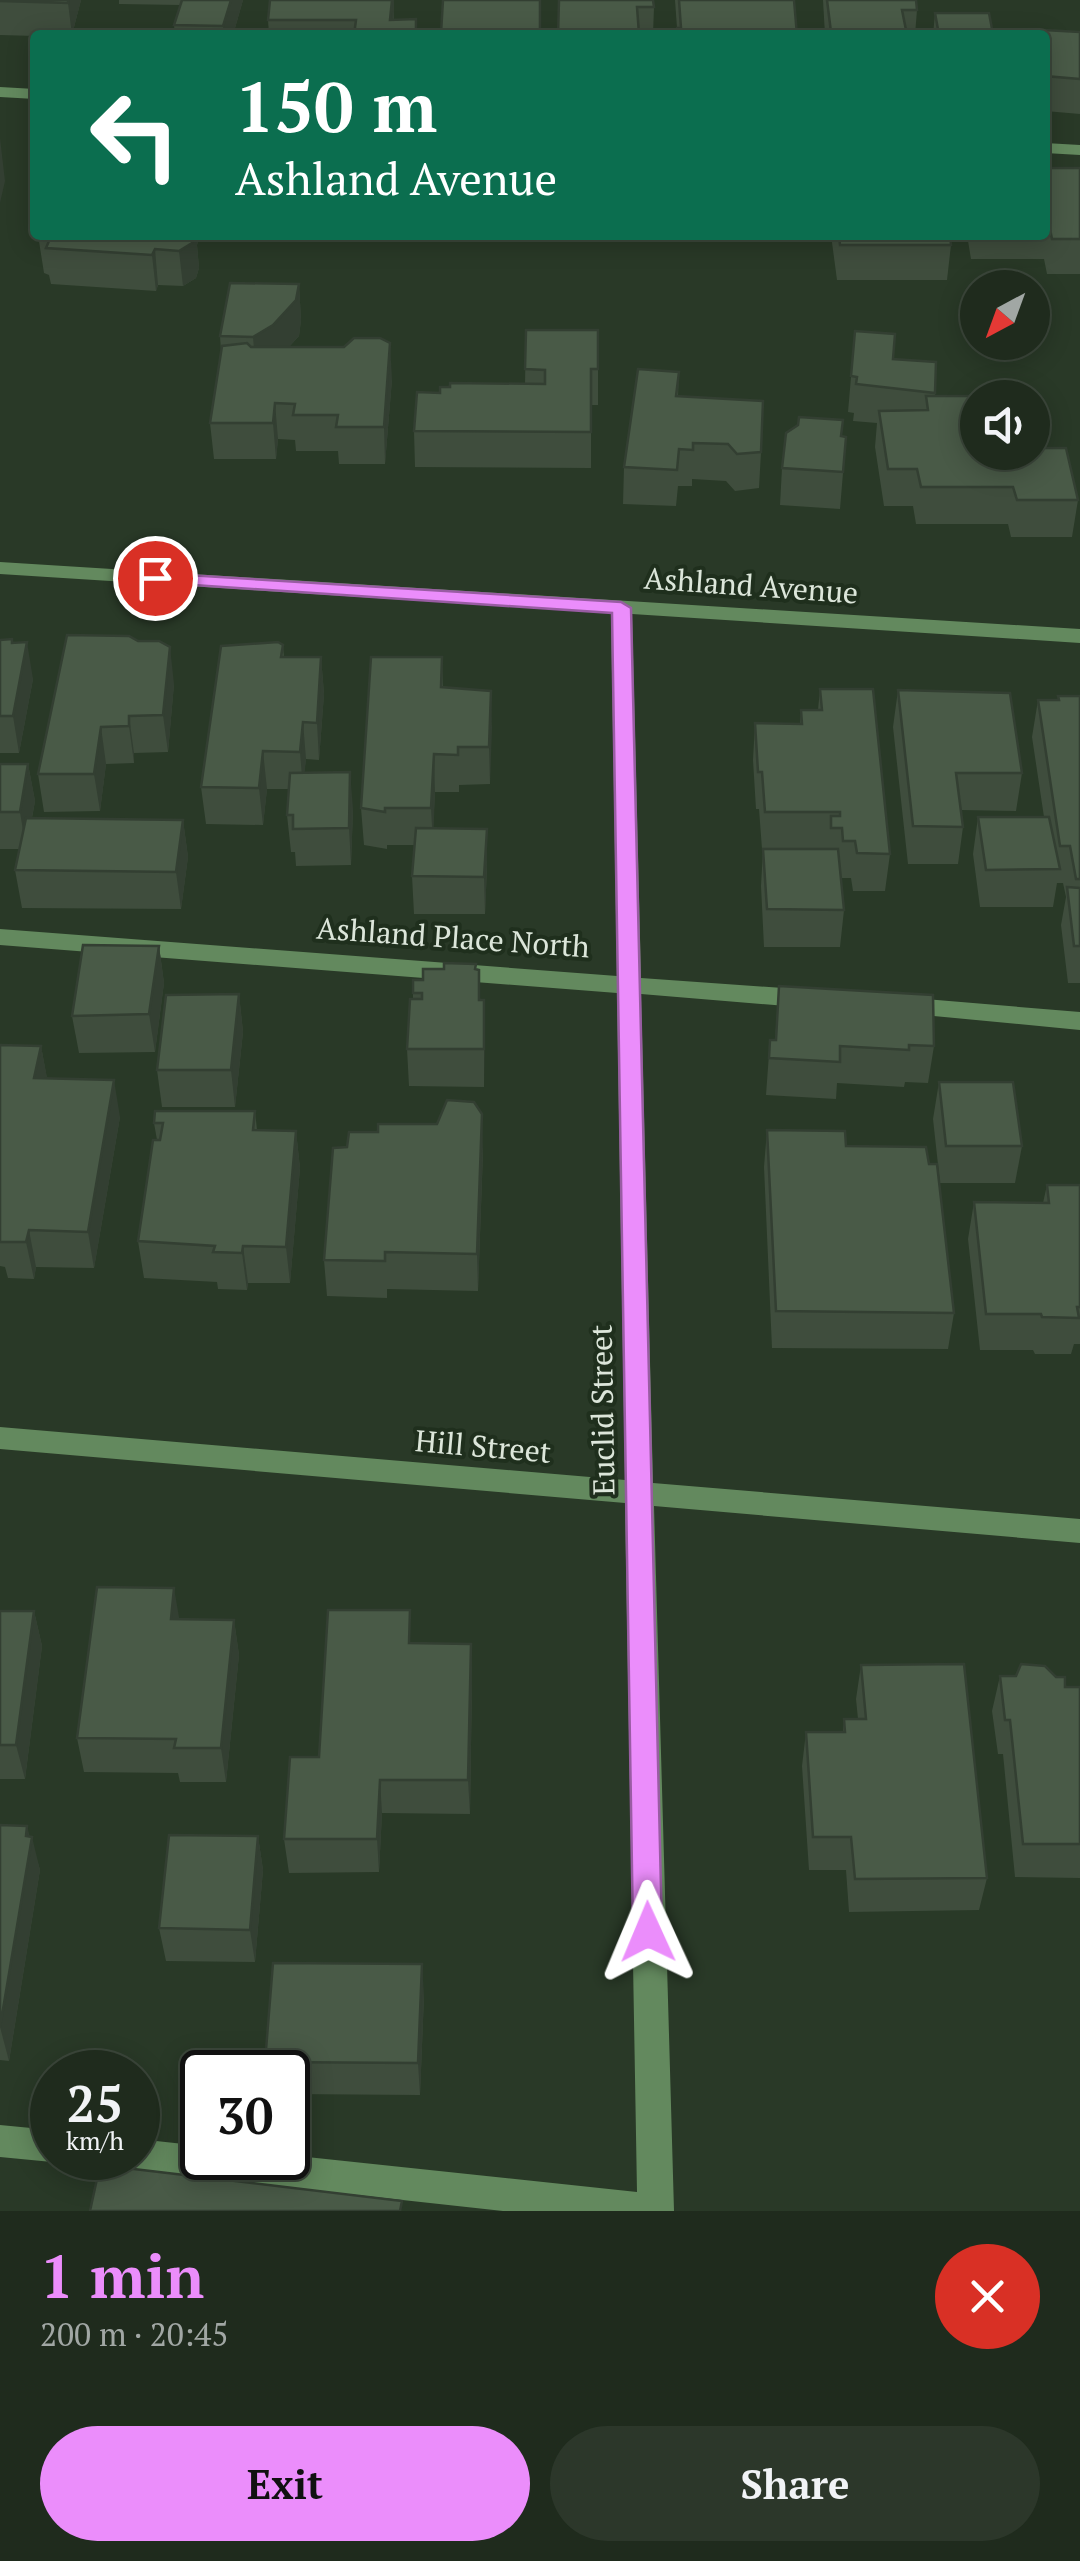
<!DOCTYPE html>
<meta charset="utf-8">
<style>
body{margin:0;font-family:"PT Serif",serif;background:#2c372a;color:#f1f3f6;height:100vh;display:flex;flex-direction:column;font-size:38px;white-space:nowrap}
*{box-sizing:border-box;margin:0}
p{font-size:32px;color:#a1a7a4}
.icon{flex:none;width:55px;height:55px;fill:none;stroke:currentColor;stroke-width:2;stroke-linecap:round;stroke-linejoin:round}
.map{position:relative;height:2211px;overflow:hidden}
.panel{display:flex;flex-direction:column;background:#1f2b1d;flex:1}
.panel>*{flex:none}
.banner{position:absolute;left:30px;top:30px;width:1020px;height:210px;border-radius:10px;box-shadow:0 5px 25px #0003,0 0 0 2px #3c473b;background:#0b6e4f;color:#fff;overflow:hidden}
.needle{width:65px;rotate:221deg}
.buttons{position:absolute;left:960px;top:270px;display:grid;gap:20px}
.buttons a{display:grid;place-items:center;width:90px;height:90px;border-radius:50%;background:#1f2b1d;box-shadow:0 5px 25px #0003,0 0 0 2px #3c473b;font-size:50px}
.speed{position:absolute;left:30px;top:2050px;display:flex;gap:20px;font-size:50px;font-weight:700;text-align:center}
.speed>*{display:grid;place-content:center;width:130px;height:130px;border-radius:50%;background:#1f2b1d;box-shadow:0 5px 25px #0003,0 0 0 2px #3c473b;line-height:1}
.speed small{font-size:25px;font-weight:400}
.speed .limit{border:5px solid #111;border-radius:15px;background:#fff;color:#111}
.pin{position:absolute;display:grid;place-items:center;width:85px;height:85px;color:#fff;margin:-42px;border:5px solid #fff;border-radius:50%;box-shadow:0 2px 10px #0007}
.me{position:absolute;width:110px;margin:-55px;rotate:359deg;stroke-linejoin:round;filter:drop-shadow(0 0 8px #0008)}
.turn{display:flex;align-items:center;gap:35px;height:210px;padding:0 40px;font-size:45px}
.turn .icon{width:130px;height:130px;stroke-width:2.5}
.turn b{display:block;font-size:70px;line-height:85px}
.round{display:grid;place-items:center;flex:none;width:105px;height:105px;border-radius:52px;background:#2c372a}
.overview{display:flex;align-items:center;justify-content:space-between;height:170px;padding:0 40px}
h1{font-size:60px;font-weight:700;line-height:75px;color:#eb8dfb}
.cta{display:flex;gap:20px;margin-top:auto;padding:20px 40px}
.cta a{flex:1;height:115px;border-radius:60px;background:#eb8dfb;color:#111;font-size:40px;font-weight:700;line-height:115px;text-align:center}
.cta a+a{background:#2c372a;color:#f1f3f6}
.map>svg:first-child{display:block}
</style>
<div class="map">
<svg width="1080" height="2211" viewBox="0 0 1080 2211">
<rect width="100%" height="100%" fill="#293927"/>
<g fill="none" stroke-linecap="round" stroke-linejoin="round">
<g fill="#63895e" fill-rule="evenodd">
<path d="M0 87 35 89V99L0 97Z"/>
<path d="M1045 143 1080 145V155L1045 153Z"/>
<path d="M0 562 1080 629V643L632 614 641 978 811 990 823 999 811 1008 641 994 653 1483 1080 1519V1543L654 1506 674 2211H503L138 2171 126 2167 122 2158H138V2139L202 2146V2158L288 2155 637 2192 625 1503 0 1449V1427L625 1480 617 993 0 945V929L617 976 611 613 0 574Z"/>
<path d="M901 997 1080 1012V1030L892 1012 889 1006 892 1000Z"/>
<path d="M0 2125 52 2130V2158H64L52 2162 0 2157Z"/>
</g>
</g>
<g fill="#3f4d3d">
<path d="M0 0H81L72 35 35 36 0 35Z"/>
<path d="M119 0H243L233 35H175L174 25 180 5 119 4Z"/>
<path d="M443 0 540 35H441Z"/>
<path d="M559 0 654 7 653 35H558Z"/>
<path d="M675 0H794L797 35 677 28Z"/>
<path d="M823 0H916L917 10 915 35H825Z"/>
<path d="M394 10V20L417 35H269L268 20Z"/>
<path d="M935 13 993 34 1080 32V114L1045 111V35H933Z"/>
<path d="M1045 168H1080V274H1047L1044 259H971L967 235H1045Z"/>
<path d="M38 235H200L197 245 199 268 196 278 183 286 158 285 156 291 51 284 49 275 44 273Z"/>
<path d="M831 235H950L951 245 947 280H837Z"/>
<path d="M299 284 301 320 299 336 289 347 392 379 385 464H339L338 451H296L295 440 278 439 276 459H214L210 423 221 351 220 336Z"/>
<path d="M526 330H598V405H591V468L415 467 414 431 440 393 525 384Z"/>
<path d="M855 331 893 359 936 362 935 396 978 452 1039 448 1078 500 1072 537H1011L1008 524H916L913 506H884L875 447 877 423 853 421 854 413 848 412Z"/>
<path d="M679 372 678 396 761 452 759 488 735 491 726 481 692 479V486H678L676 506 623 504 624 467Z"/>
<path d="M842 436 846 437 840 509 780 505 782 468Z"/>
<path d="M67 635 174 684 168 752 134 753V763L106 764 100 811 44 812 38 774Z"/>
<path d="M0 640 13 642 33 679 19 753H0Z"/>
<path d="M283 645 284 657H321L324 694 319 760 306 759 304 773 353 809 351 865 296 866 295 852H291L287 815 289 789H267L263 825 206 824 201 787Z"/>
<path d="M442 657 443 687 491 691 490 784 459 785V792H435L433 828 487 866 485 914H414L412 876 415 845H387V849L364 845 361 808Z"/>
<path d="M820 689 890 854 885 891H853L851 878H841L844 910 840 947H764L761 886 763 849H762L759 809H756L753 760 755 723 800 724 801 710H818Z"/>
<path d="M898 690 1022 773 1016 811 961 810 963 827 958 864H908L893 727Z"/>
<path d="M1058 696H1080V983H1068L1061 925 1066 897 1063 883H1057L1053 907H980L973 854 978 817H1044L1032 737 1038 700H1058Z"/>
<path d="M0 764H28L35 801 32 818 183 820 188 857 181 909 22 908 15 870 19 849H0Z"/>
<path d="M159 946 164 983 155 1052 79 1053 72 1016Z"/>
<path d="M476 969 479 970 480 1000H484V1087L409 1086 407 1049 413 999V980H423Z"/>
<path d="M779 986 934 1046 928 1083 905 1082 904 1087 837 1083 836 1099 766 1095 770 1040H775Z"/>
<path d="M239 994 243 1032 235 1107H162L157 1070Z"/>
<path d="M0 1045 41 1046 47 1079 120 1117 94 1268 36 1267 34 1279 8 1278 5 1267 0 1266Z"/>
<path d="M939 1082 1022 1146 1015 1183H940L933 1119Z"/>
<path d="M255 1111 257 1130 296 1131 300 1168 290 1283H248L247 1290 218 1289 217 1282 144 1278 138 1241 157 1140 154 1123Z"/>
<path d="M767 1130 846 1146 954 1313 948 1349 772 1348 764 1167Z"/>
<path d="M347 1147 483 1151 478 1291 387 1289V1298L327 1296 324 1260Z"/>
<path d="M1047 1185H1080V1344H1074L1071 1354H1035L1033 1350H980L968 1239 974 1202 1043 1203Z"/>
<path d="M0 1611H34L42 1646 25 1779H0Z"/>
<path d="M180 1619 234 1620 239 1655 226 1782H180L178 1773 84 1772 77 1738Z"/>
<path d="M412 1643 471 1644 472 1679 470 1814 382 1813 379 1872 289 1873 284 1839 319 1757Z"/>
<path d="M861 1665 987 1878 979 1910 849 1912 846 1870H809L802 1766 806 1732H843L844 1719H858L856 1699Z"/>
<path d="M1000 1676 1065 1687H1080V1878L1015 1877 1003 1754H998L992 1711Z"/>
<path d="M0 1825 30 1837 40 1870 9 2061 0 2060Z"/>
<path d="M258 1836 263 1870 255 1962 166 1961 159 1928Z"/>
<path d="M424 1996 420 2095 288 2094V2072H267L265 2062Z"/>
</g>
<g fill="#333f32">
<path d="M68 0H81L72 35 68 3Z"/>
<path d="M231 0H243L233 35H224L223 26Z"/>
<path d="M392 0H394V10L393 35 390 20Z"/>
<path d="M0 138 5 181 0 203Z"/>
<path d="M188 235H200L197 245 199 268 196 278 183 286 179 251Z"/>
<path d="M155 249 158 285 156 291 152 255Z"/>
<path d="M299 284 301 320 299 336 276 361 256 373 253 337Z"/>
<path d="M390 343 392 379 385 464 384 427Z"/>
<path d="M275 403 278 439 276 459 273 423Z"/>
<path d="M27 642 33 679 19 753 13 716Z"/>
<path d="M170 647 174 684 168 752 163 715Z"/>
<path d="M321 657 324 694 319 760 317 723Z"/>
<path d="M491 691 492 728 490 784 489 747Z"/>
<path d="M129 716 134 753V763L129 726Z"/>
<path d="M303 722 306 759 303 789 300 752Z"/>
<path d="M101 727 106 764 100 811 94 774Z"/>
<path d="M263 751 267 789 263 825 259 788Z"/>
<path d="M434 754 435 792 433 845 431 808Z"/>
<path d="M28 764 35 801 26 849 20 812Z"/>
<path d="M350 772 353 809 351 865 349 828Z"/>
<path d="M183 820 188 857 181 909 176 872Z"/>
<path d="M487 829V866L485 914 484 877Z"/>
<path d="M159 946 164 983 155 1052 149 1014Z"/>
<path d="M239 994 243 1032 235 1107 231 1070Z"/>
<path d="M484 1000 485 1038 484 1087Z"/>
<path d="M41 1046 48 1083 34 1078Z"/>
<path d="M114 1080 120 1117 94 1268 88 1232Z"/>
<path d="M482 1114 483 1151 478 1291 477 1254Z"/>
<path d="M296 1131 300 1168 290 1283 286 1247Z"/>
<path d="M29 1230 36 1267 34 1279 26 1242Z"/>
<path d="M243 1246 248 1283 247 1290 242 1253Z"/>
<path d="M174 1588 180 1623 171 1619Z"/>
<path d="M34 1611 42 1646 25 1779 16 1745Z"/>
<path d="M234 1620 239 1655 226 1782 221 1748Z"/>
<path d="M471 1644 472 1679 470 1814 468 1780Z"/>
<path d="M380 1780 382 1813 379 1872 377 1839Z"/>
<path d="M27 1826 31 1841 32 1837 40 1870 9 2061 0 2027Z"/>
<path d="M258 1836 263 1870 255 1962 250 1930Z"/>
<path d="M422 1964 424 1996 420 2095 418 2063Z"/>
</g>
<g fill="#495a47" stroke="#333f32" stroke-width="2.5">
<path d="M0 0H68V3L0 1Z"/>
<path d="M182 0H231L223 26 174 25Z"/>
<path d="M270 0H392L390 20 416 19V35H354L356 20H268Z"/>
<path d="M443 0H540V35H483V30L441 33Z"/>
<path d="M559 0H653L654 7H637L639 34 558 35Z"/>
<path d="M679 0H794L797 35H677V28H681Z"/>
<path d="M827 0H916L917 10H902L907 35H835L831 32Z"/>
<path d="M935 13H989L993 34 1044 30 1080 32V79L1045 76V35H939Z"/>
<path d="M1045 168H1080V239H1052L1049 224H1045Z"/>
<path d="M38 235H195L192 243 179 251 155 249 152 255 46 248 49 241 39 237Z"/>
<path d="M839 235H950L951 245H840Z"/>
<path d="M230 283 299 284 296 300 273 325 253 337 220 336Z"/>
<path d="M526 330H598V369H591V432L414 431 417 392 440 393V387H450V383L545 384V370L525 369Z"/>
<path d="M855 331 895 334 893 359 936 362 935 393 856 384 857 377 851 376Z"/>
<path d="M354 338H380L390 343 384 427H336L338 415H293L295 404 275 403 273 423H210L222 346 247 343 251 347H344Z"/>
<path d="M638 369 679 372 676 396 763 401 761 452 737 454 728 444 693 443V450L679 449 677 470 624 467Z"/>
<path d="M926 396H988V398H978V452H1032V436H1036L1039 448H1066L1078 500H1017L1013 487H921L917 469H888L879 411 928 410Z"/>
<path d="M799 417 843 420 841 436 846 437 843 472 782 468 786 433 798 425Z"/>
<path d="M67 635 129 636 138 641H159L170 647 163 715 129 716V726L101 727 94 774H38Z"/>
<path d="M12 639V643L27 642 13 716H0V640Z"/>
<path d="M278 642 283 645 281 657H321L317 723 303 722 300 752 263 751 259 788 201 787 221 646Z"/>
<path d="M371 657H442L441 687 491 691 489 747H458V755L434 754 431 808H385V812L361 808Z"/>
<path d="M820 689H873L890 854 857 853 855 841H843L842 828H831V816H840V812H765L762 772H758L755 723 802 724 801 710H822Z"/>
<path d="M898 690 1010 693 1022 773H956L963 827 913 826Z"/>
<path d="M1058 696H1080V879H1076L1070 846H1060L1038 700H1059Z"/>
<path d="M0 764H28L20 812H0Z"/>
<path d="M350 772 349 828 293 829V815H287L290 773Z"/>
<path d="M978 817H1049L1060 869 986 870Z"/>
<path d="M26 818 183 820 176 872 15 870Z"/>
<path d="M416 828 487 829 484 877 412 876Z"/>
<path d="M763 849H838L844 910 767 909Z"/>
<path d="M1067 887 1080 888V946H1074Z"/>
<path d="M83 945 159 946 149 1014 72 1016Z"/>
<path d="M444 963 476 964 475 969 479 970V1000H484V1049H407L410 999H422V993H413V980H423V969H444Z"/>
<path d="M779 986 933 995 934 1046 909 1045V1050L840 1046V1062L769 1058 770 1040H776Z"/>
<path d="M239 994 231 1070H157L166 995Z"/>
<path d="M0 1045 41 1046 34 1078 114 1080 88 1232 29 1230 26 1242H0Z"/>
<path d="M939 1082H1013L1022 1146H946Z"/>
<path d="M447 1100 474 1102 482 1114 477 1254 385 1252V1261L324 1260 333 1148 347 1147 349 1132H378V1124H437Z"/>
<path d="M155 1111H255L253 1130 296 1131 286 1247 243 1246 242 1253 213 1252 215 1246 138 1241 153 1140H160L163 1123H154Z"/>
<path d="M767 1130 845 1131 846 1146 926 1147 929 1164H937L954 1313 776 1311Z"/>
<path d="M1047 1185H1080V1307H1077L1079 1318 1042 1317 1041 1314H986L974 1202 1049 1203Z"/>
<path d="M97 1587 174 1588 171 1619 234 1620 221 1748H174L176 1739 77 1738Z"/>
<path d="M328 1610H410L409 1643 471 1644 468 1780H380L377 1839H284L290 1757H319Z"/>
<path d="M0 1611H34L16 1745H0Z"/>
<path d="M964 1664 987 1878 855 1879 851 1837H813L806 1732H845L844 1719H866L861 1665Z"/>
<path d="M1021 1664 1045 1666 1056 1677H1065V1687H1080V1844H1023L1010 1720H1005L1000 1676H1016Z"/>
<path d="M0 1825 27 1826 26 1836 32 1837 0 2027Z"/>
<path d="M169 1835 258 1836 250 1930 159 1928Z"/>
<path d="M273 1963 422 1964 418 2063 265 2062Z"/>
<path d="M100 2165 402 2201 400 2211H90Z"/>
</g>
<path fill="#eb8dfb" stroke="#995ca3" stroke-width="2.5" d="M155 573 621 602 631 608 662 1932 658 1941 648 1945 637 1941 633 1932 612 613 149 582 146 578Z"/>
<g text-anchor="middle" stroke-width="8" stroke-linejoin="round" paint-order="stroke">
<g font-size="30" fill="#dce6da" stroke="#1f2f1d">
<text transform="translate(751 586) rotate(4)" y="10">Ashland Avenue</text>
<text transform="translate(453 938) rotate(4)" y="10">Ashland Place North</text>
<text transform="translate(603 1410) rotate(-91)" y="10">Euclid Street</text>
<text transform="translate(483 1447) rotate(5)" y="10">Hill Street</text>
</g>
</g>
</svg>
<div class="buttons">
<a><svg class="needle" viewBox="-14 -14 28 28"><path d="M0-13l5 13h-10z" fill="#e53935"/><path d="M0 13l5-13h-10z" fill="#a1a7a4"/></svg></a>
<a><svg class="icon" aria-label="sound" viewBox="0 0 24 24"><path d="M4 9h4l5-4v14l-5-4H4zM17 9q2 3 0 6"/></svg></a>
</div>
<div class="speed"><div>25<small>km/h</small></div><div class="limit">30</div></div>
<div class="pin" style="left:155px;top:578px;background:#d93025"><svg class="icon" aria-label="arrive" viewBox="0 0 24 24"><path d="M6 21V4h12l-3 4 3 4H6"/></svg></div>
<svg class="me" style="left:648px;top:1932px" viewBox="-20 -20 40 40"><path d="M0-17L14 15 0 8-14 15z" fill="#eb8dfb" stroke="#fff" stroke-width="4"/></svg>
<div class="banner">
<div class="turn"><svg class="icon" aria-label="left" viewBox="0 0 24 24"><path d="M17 20v-9H6M10 6l-5 5 5 5"/></svg><div><b>150 m</b>Ashland Avenue</div></div>
</div>
</div>
<section class="panel">
<div class="overview"><div><h1>1 min</h1><p>200 m · 20:45</p></div><a class="round" style="background:#d93025;color:#fff"><svg class="icon" aria-label="close" viewBox="0 0 24 24"><path d="M6 6l12 12M18 6L6 18"/></svg></a></div>
<div class="cta"><a>Exit</a><a>Share</a></div>
</section>
